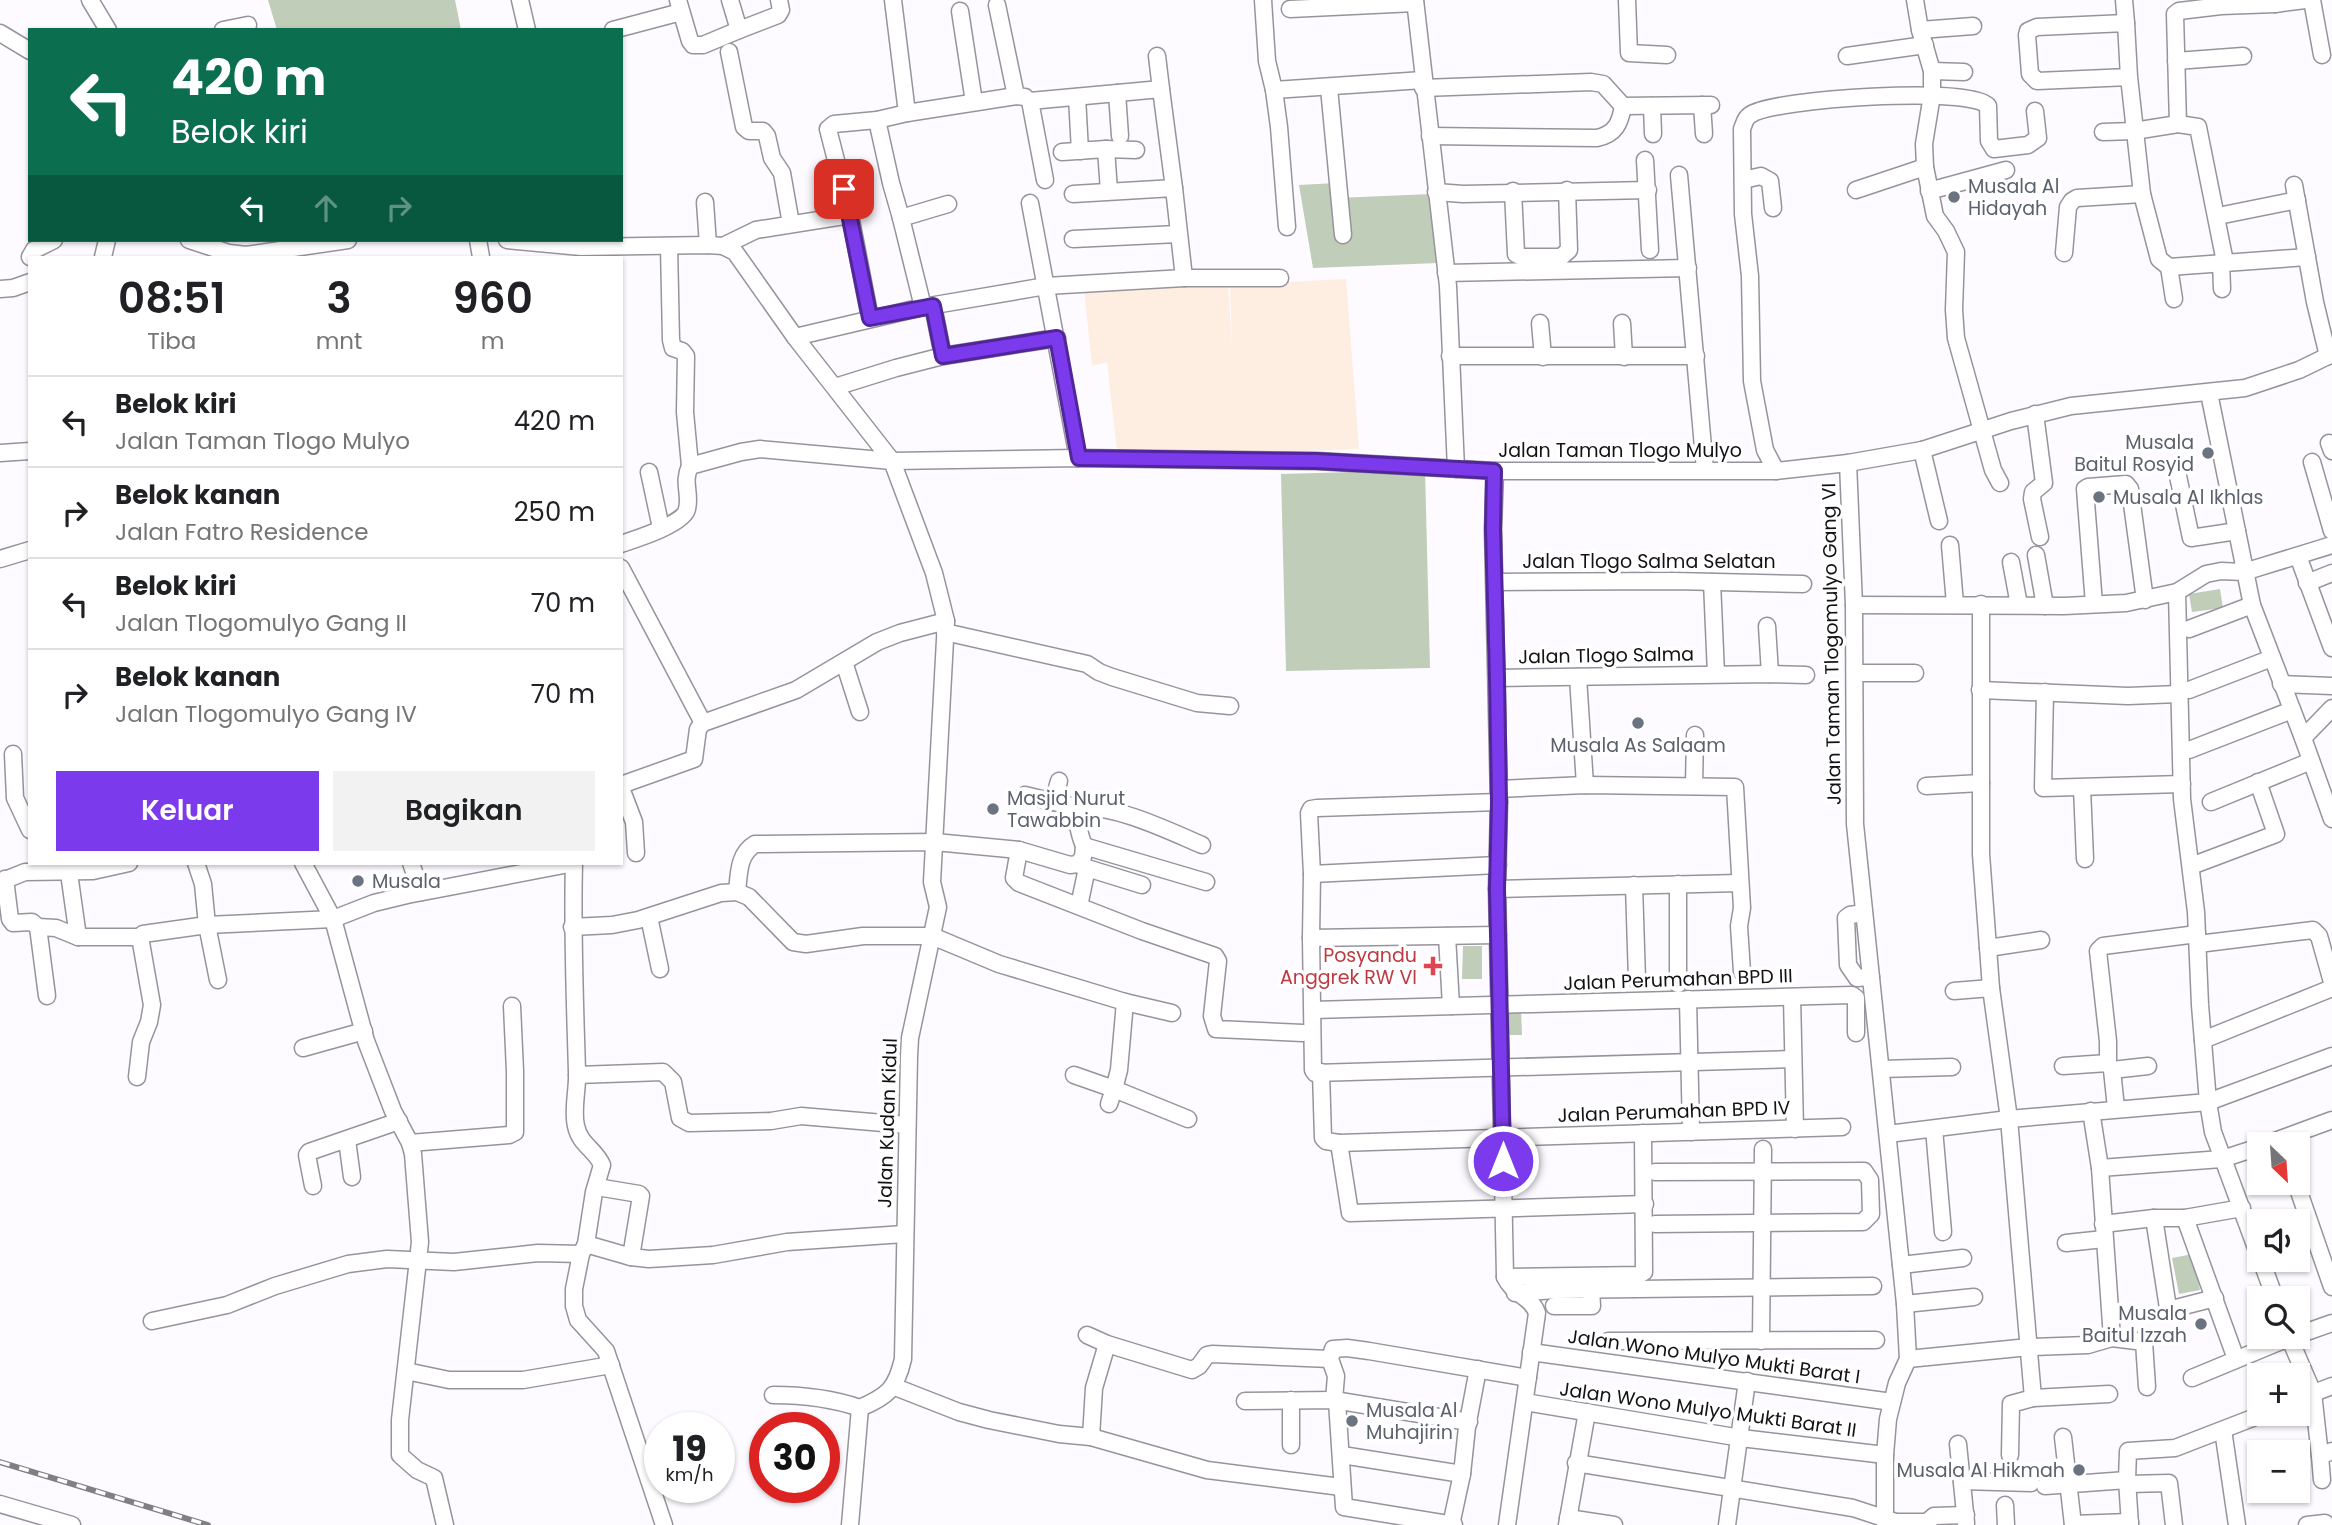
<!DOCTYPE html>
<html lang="id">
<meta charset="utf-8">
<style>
body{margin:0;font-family:Poppins,sans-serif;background:#f2f2f2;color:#202124;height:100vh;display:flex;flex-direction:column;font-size:26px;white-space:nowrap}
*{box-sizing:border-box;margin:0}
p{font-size:23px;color:#757577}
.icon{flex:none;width:38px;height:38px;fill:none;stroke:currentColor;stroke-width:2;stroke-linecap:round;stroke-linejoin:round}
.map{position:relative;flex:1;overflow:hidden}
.details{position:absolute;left:28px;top:256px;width:595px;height:609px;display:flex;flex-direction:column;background:#fff;border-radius:0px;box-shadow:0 2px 5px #0004}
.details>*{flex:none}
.banner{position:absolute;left:28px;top:28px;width:595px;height:214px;border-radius:0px;box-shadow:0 2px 5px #0004;background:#0b6e4f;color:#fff;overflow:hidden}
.needle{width:46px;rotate:155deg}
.buttons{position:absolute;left:2247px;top:1132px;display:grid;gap:14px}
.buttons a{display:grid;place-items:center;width:63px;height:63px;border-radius:0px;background:#fff;box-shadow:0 2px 5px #0004;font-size:35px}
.speed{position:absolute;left:644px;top:1412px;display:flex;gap:14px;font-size:35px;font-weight:700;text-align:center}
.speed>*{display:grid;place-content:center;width:91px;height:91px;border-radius:50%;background:#fff;box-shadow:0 2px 5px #0004;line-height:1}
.speed small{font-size:18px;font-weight:400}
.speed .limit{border:10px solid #d22;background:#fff;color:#111}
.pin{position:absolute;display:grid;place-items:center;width:60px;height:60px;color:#fff;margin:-30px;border-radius:14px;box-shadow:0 4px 10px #0006}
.me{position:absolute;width:77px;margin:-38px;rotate:0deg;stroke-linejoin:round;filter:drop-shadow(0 0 5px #0008)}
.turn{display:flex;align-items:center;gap:24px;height:147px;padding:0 28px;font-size:32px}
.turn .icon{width:91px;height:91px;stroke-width:2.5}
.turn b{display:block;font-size:49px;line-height:60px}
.lanes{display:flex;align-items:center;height:66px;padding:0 28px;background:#0003;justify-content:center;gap:35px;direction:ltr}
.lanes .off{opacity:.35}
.eta{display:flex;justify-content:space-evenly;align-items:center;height:119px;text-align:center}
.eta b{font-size:42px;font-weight:600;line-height:49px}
.primary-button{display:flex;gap:14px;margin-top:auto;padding:14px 28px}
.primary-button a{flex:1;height:80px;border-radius:0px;background:#7c3aed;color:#fff;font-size:28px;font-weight:600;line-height:80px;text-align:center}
.primary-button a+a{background:#f2f2f2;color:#202124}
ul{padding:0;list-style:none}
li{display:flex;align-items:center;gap:21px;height:91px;padding:0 28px;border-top:2px solid #e0e0e0}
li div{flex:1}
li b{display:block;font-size:26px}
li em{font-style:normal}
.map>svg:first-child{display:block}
</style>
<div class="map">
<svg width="2332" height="1525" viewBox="0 0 2332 1525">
<rect width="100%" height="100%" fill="#fdfbff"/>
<path fill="#feeee2" d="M1346 279 1359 449 1221 454 1117 451 1107 362 1092 366 1084 289 1228 284 1232 347 1230 285Z"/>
<g fill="#c0cdb8">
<path d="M268 0H455L461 30H277Z"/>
<path d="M1336 183V198L1432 194 1438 263 1313 268 1299 185Z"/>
<path d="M1425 470 1430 668 1286 671 1281 474Z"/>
<path d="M2220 589 2223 608 2192 612 2189 594Z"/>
<path d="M1463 946H1482V979H1462Z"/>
<path d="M1507 1009H1521L1522 1035H1507Z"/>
<path d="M2193 1254 2200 1290 2179 1294 2172 1258Z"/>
</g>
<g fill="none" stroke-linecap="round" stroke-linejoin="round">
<defs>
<g id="minor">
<path d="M90 0 108 30"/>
<path d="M520 0 527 30"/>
<path d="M678 0 690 41 693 45H703L739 30"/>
<path d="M730 0 739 30 778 15 781 10 779 0"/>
<path d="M1263 0 1267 61 1274 90 1279 127 1287 227"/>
<path d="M1415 0 1448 286 1456 469"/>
<path d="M1627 0 1629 53 1667 55"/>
<path d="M1915 0 1920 30 1932 71V95L1924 144 1925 167 1935 216 1946 231 1956 252 1954 310 1956 338 1993 470 2000 483"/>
<path d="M2124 0 2126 23"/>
<path d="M2274 0 2275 4 2305 0"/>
<path d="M2312 0 2322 55"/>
<path d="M997 5 1016 96 1025 97"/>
<path d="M1290 9 1415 3"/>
<path d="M960 11 974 102"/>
<path d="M223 30 248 25"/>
<path d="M613 30 681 12"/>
<path d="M1920 30 1973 26"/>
<path d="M0 33 30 51"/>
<path d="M729 52 744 127 749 131H763L767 136 772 158 782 173 791 224"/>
<path d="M1157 56 1161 89"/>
<path d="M1847 56 1925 45"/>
<path d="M2176 61 2243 56"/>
<path d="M1932 71 1964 72"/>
<path d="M2129 77 2037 81 2030 74 2027 35 2028 31 2037 27 2126 23 2129 77 2142 194 2159 259 2169 267 2307 257"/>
<path d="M1329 88 1343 235"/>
<path d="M1423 88 1591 82 1603 84 1623 106C1620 124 1615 134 1597 138L1430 136"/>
<path d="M1274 90 1423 80"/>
<path d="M1117 93 1120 136"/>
<path d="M1077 97 1080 151"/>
<path d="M1702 105 1704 134"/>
<path d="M1623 106 1711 105"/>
<path d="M1652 106 1653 134"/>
<path d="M907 113 1016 96"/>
<path d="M877 120 891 183 901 218"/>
<path d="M2178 124 2175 14 2179 11 2221 6 2275 4"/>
<path d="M2103 132 2134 131 2178 124 2198 127 2225 262"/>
<path d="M1106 149 1109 191"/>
<path d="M1062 152 1106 149 1136 150"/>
<path d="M1645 160 1650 250"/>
<path d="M1679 175 1705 470"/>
<path d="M1045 180 1030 101 1161 89 1174 188"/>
<path d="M1743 180 1761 176 1770 181 1773 208"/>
<path d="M2294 185 2315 302 2328 356"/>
<path d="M1856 190 1925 167"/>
<path d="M1513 191 1516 254 1522 257H1561L1569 250 1567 190"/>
<path d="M1929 191 2006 170"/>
<path d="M1436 192 1463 194 1648 190"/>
<path d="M705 202 708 245"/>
<path d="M1030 203 1078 458"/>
<path d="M2218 216 2297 200"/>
<path d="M1073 239 1178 234"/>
<path d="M189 240 229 253 246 255 348 240"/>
<path d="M478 240 481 257"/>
<path d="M507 240 581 247 708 245 723 246 735 252 795 337 892 461 934 573 946 621 932 882 938 907 910 1038 909 1056 903 1359C896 1389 888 1396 860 1408L850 1525"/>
<path d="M669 246 671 340 673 348 682 351 686 356 685 412 690 466"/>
<path d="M723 246 756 230 850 215"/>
<path d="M2064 253 2068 207 2072 201 2077 198 2142 194"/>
<path d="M30 257 34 250 54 240"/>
<path d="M103 257 107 240"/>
<path d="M2221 262 2222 289"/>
<path d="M2169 267 2174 299"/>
<path d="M1446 273 1688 268"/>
<path d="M1184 278H1280"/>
<path d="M0 289 13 288 30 282"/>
<path d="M933 306 943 356"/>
<path d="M923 307 901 218 948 204"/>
<path d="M870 318 850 215 828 129 834 124 877 120 907 113 893 0"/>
<path d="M1540 323 1543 357"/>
<path d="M1622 323 1624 357"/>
<path d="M795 337 923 307 1046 286 1184 278 1174 188 1073 194"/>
<path d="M1450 356H1696"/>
<path d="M835 387 896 368 943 356 1057 338"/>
<path d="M2209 393 2252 605 2303 738 2332 819"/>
<path d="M2035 414 2044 483 2033 492 2032 499 2040 537"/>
<path d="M2329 443 2332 451"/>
<path d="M1922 450 1939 521"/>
<path d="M0 453 30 451"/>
<path d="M2312 462 2332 531"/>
<path d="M1848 463 1854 605 1855 824 1905 1304 1908 1359 1897 1383 1888 1419 1885 1455V1525"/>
<path d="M1495 471 1493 529 1499 802 1497 889 1505 1277C1513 1295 1532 1297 1537 1313L1507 1525"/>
<path d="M1776 471 1765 450 1752 381 1750 276 1743 214 1742 129C1744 124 1745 118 1750 115 1773 98 1974 86 1988 106L1989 141 1994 149 2028 145 2038 138 2035 111"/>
<path d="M649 472 661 528"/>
<path d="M2178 476 2191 538 2237 531"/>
<path d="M621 544C636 539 684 524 687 509 691 493 682 483 690 466L741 452 760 449 892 461 1078 458 1317 461 1495 471H1776L1848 463 1922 450 2011 421 2071 406 2245 388 2299 370 2332 354"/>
<path d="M1950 545 1955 604"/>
<path d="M2036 555 2045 606"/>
<path d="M2298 556 2332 648"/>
<path d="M0 559 30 550"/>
<path d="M2011 562 2019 605"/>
<path d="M621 568 703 723"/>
<path d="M1495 582 1674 581 1803 584"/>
<path d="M1712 582 1716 674"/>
<path d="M2307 583 2332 573"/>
<path d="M2177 592 2182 799 2196 912 2200 1005 2208 1102 2213 1132 2259 1256"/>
<path d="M1981 604V854L1991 988"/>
<path d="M2094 604 2085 489 2088 487 2126 484 2130 489 2145 600"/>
<path d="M1854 605 2064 606 2126 603 2177 592 2206 574 2221 571 2244 572 2332 545"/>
<path d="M1767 626 1770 674"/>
<path d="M2189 629 2252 605"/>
<path d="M945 632 1087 664 1099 672 1112 677 1197 703 1230 706"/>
<path d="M844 662 860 712"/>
<path d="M1855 673H1915"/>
<path d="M1578 677 1585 785"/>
<path d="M1497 678 1770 674 1806 675"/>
<path d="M2281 684 2332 686"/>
<path d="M1980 690 2128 696 2179 694"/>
<path d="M2189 690 2272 658"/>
<path d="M2045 692 2043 788 2182 784"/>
<path d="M2303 738 2332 708"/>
<path d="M2189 750 2292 710"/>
<path d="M13 754 15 798 30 830"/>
<path d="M621 785 694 759 698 729 703 723 796 690 877 642 900 633 946 621"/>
<path d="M1694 786 1695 735"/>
<path d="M1926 786 1981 783"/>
<path d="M621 788 634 822 636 853"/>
<path d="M2082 788 2085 859"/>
<path d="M1499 789 1585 785 1735 787 1742 908 1739 926 1742 972"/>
<path d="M1025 795 1079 808"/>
<path d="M1053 802 1059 781"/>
<path d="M2211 802 2311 761"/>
<path d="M1084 846C1079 833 1076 822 1079 808 1114 804 1169 831 1202 845"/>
<path d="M1019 850 1014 878 1019 883 1142 931 1215 956 1218 961 1212 1016 1216 1029 1303 1033"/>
<path d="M196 863 203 884 207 925 333 919 374 903 407 895 574 863"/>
<path d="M303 863 333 919 366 1041 393 1111 410 1143 413 1154 420 1242 400 1420V1455L417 1470 434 1478 445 1525"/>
<path d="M411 863 421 892"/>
<path d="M574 863C572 933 575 1002 577 1072 578 1089 572 1109 576 1126 580 1145 595 1149 602 1165L594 1192 586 1244 581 1254 574 1289V1306L578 1320 606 1351 664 1525"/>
<path d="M2191 866 2276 834 2258 782"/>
<path d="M1087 868 1142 885"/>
<path d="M69 873 78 937"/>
<path d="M1312 874 1498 865"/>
<path d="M5 879 10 919 13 923 32 922 38 927 56 928 78 937H140L143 934 207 925 218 980"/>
<path d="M0 882 25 872 93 871 129 863"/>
<path d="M1678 884V984"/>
<path d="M1634 885 1637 980"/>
<path d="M1497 889 1739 883"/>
<path d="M737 892C739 874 738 854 755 844L935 842 1019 850 1070 865 1078 864 1083 857 1084 846 1206 882"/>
<path d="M1079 906 1087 868 1080 865"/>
<path d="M1864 913 1850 915 1846 918 1848 965 1857 978 1871 977"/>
<path d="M649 917 660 969"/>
<path d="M38 927 47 996"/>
<path d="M572 927 612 925 638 920 721 893 737 892 749 897 793 942 806 944 863 936H932L999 964 1125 1002 1172 1013"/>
<path d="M1498 935 1311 938 1312 874 1309 813 1311 809 1317 808 1499 802"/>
<path d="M1447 936 1451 1006"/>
<path d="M1311 938 1313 1070 1315 1073 1793 1059"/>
<path d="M2198 944 2313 930 2319 936 2332 982"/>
<path d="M1988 948 2041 940"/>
<path d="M1954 991 1991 988 2009 1119 2033 1398 2011 1404 2010 1455"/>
<path d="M1792 997 1795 1129"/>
<path d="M1688 999 1691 1132"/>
<path d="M1125 1002 1119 1070 1114 1089 1188 1119"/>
<path d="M1313 1010 1852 995 1856 998V1033"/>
<path d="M2203 1040 2332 988"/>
<path d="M303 1048 364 1031"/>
<path d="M2063 1066 2108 1063"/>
<path d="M1881 1069 1952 1067"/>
<path d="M2112 1070 2148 1066"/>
<path d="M1321 1072 1323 1138 1326 1141 1339 1143 1842 1127"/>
<path d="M577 1075 663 1072 673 1082 680 1118 689 1123 771 1121 801 1116 907 1125"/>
<path d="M1074 1075 1114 1089 1109 1104"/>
<path d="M137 1077 141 1042 149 1022 152 1005 140 937"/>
<path d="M2116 1108 2112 1070 2108 1063V1041L2098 951 2103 946 2197 934"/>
<path d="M1934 1129 1943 1232"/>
<path d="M1888 1134 2009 1119 2208 1102 2332 1056"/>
<path d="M347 1140 352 1177"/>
<path d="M410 1143 509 1135 515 1132V1071L512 1006"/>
<path d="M1339 1143 1350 1213 1645 1204"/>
<path d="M2267 1144 2332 1120"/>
<path d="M2100 1168 2222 1159 2259 1147"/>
<path d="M1655 1172 1864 1171 1870 1180 1871 1214 1863 1222 1655 1224"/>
<path d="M2296 1183 2332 1287"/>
<path d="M313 1186 307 1155 309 1152 399 1121"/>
<path d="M597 1187 639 1194 641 1196 631 1257"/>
<path d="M2154 1218 2168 1308 2172 1309 2215 1298"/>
<path d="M2185 1218 2236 1359"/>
<path d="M2103 1224 2154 1218H2185L2242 1208"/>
<path d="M2066 1243 2104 1239"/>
<path d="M586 1244 631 1257 649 1259 713 1255 787 1242 904 1234"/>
<path d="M2261 1260 2275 1298"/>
<path d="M1901 1265 1963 1258"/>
<path d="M1505 1277 1639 1275 1644 1272 1643 1133"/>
<path d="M1515 1293 1556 1290 1873 1286"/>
<path d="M1905 1304 1974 1297"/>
<path d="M1554 1306H1592L1591 1289"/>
<path d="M152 1321 227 1305 275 1286 348 1264 387 1259 454 1262 538 1253 581 1254"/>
<path d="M1087 1335 1107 1344 1192 1370 1199 1366 1207 1355 1212 1354 1330 1359"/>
<path d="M2298 1335 2332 1323"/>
<path d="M2289 1337 2313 1393 2320 1456 2332 1451"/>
<path d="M2112 1338 2144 1342 2147 1387"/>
<path d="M1608 1341 1876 1340"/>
<path d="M1761 1341 1763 1149"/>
<path d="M1531 1352 1892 1402"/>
<path d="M1908 1359 2029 1347 2088 1345 2112 1338 2100 1168 2091 1111"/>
<path d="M406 1371 449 1380H523L611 1365"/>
<path d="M2192 1378 2291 1337"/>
<path d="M895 1387 959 1412 989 1420 1059 1434 1091 1437 1207 1470 1341 1487"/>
<path d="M773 1395C804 1395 831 1398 860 1408"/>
<path d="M2033 1398 2109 1394"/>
<path d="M2298 1399 2332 1386"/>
<path d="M1334 1400 1336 1376 1330 1359 1333 1349 1347 1348 1369 1351 1528 1378"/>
<path d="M1245 1401 1334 1400 1469 1422"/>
<path d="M1337 1401 1344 1507 1454 1525"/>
<path d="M1525 1402 1741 1438 1885 1455"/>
<path d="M2223 1430 2237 1525"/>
<path d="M1091 1437 1094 1388 1107 1344"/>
<path d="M2063 1437 2073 1525"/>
<path d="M1958 1444 1966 1523"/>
<path d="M1291 1445V1400"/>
<path d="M1342 1455 1462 1474"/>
<path d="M2320 1456 2322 1480"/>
<path d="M1576 1463 1853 1508 1896 1522H1927L1934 1516 1966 1515"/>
<path d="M1962 1481 2031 1483"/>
<path d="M2128 1484 2169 1483 2174 1525"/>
<path d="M2045 1486 2127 1480"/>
<path d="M0 1504 72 1525"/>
<path d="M2005 1505 2006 1525"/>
<path d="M1568 1518 1614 1525"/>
<path d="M2073 1524 2130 1522"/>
<path d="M1451 1525 1462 1474 1467 1427 1478 1369"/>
<path d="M1567 1525 1587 1412"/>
<path d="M1727 1525 1747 1381"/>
<path d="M2130 1525 2127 1480 2128 1451 2175 1448 2263 1414"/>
<path d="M2307 1525 2325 1523"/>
</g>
</defs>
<use href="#minor" stroke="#97939c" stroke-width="19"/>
<use href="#minor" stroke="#fff" stroke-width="16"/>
<defs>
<path id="rail" d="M0 1462 208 1525"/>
</defs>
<use href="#rail" stroke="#807f82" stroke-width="6"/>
<use href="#rail" stroke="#fff" stroke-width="3.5" stroke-dasharray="10" stroke-linecap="butt"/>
</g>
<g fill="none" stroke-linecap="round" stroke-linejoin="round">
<defs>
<path id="route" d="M844 189 870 318 933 306 943 356 1057 338 1079 458 1317 461 1494 471 1493 529 1497 678 1499 802 1497 889 1503 1161"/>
</defs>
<use href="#route" stroke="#51269a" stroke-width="18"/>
<use href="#route" stroke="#7c3aed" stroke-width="12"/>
</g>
<g fill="#6b7280" stroke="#fff" stroke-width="2.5">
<circle cx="1954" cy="197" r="7"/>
<circle cx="2208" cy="453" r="7"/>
<circle cx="2099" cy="497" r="7"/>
<circle cx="1638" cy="723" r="7"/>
<circle cx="993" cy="809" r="7"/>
<circle cx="358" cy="881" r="7"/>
<circle cx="2201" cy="1324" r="7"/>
<circle cx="1352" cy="1421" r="7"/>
<circle cx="2079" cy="1470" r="7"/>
</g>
<path fill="#e0444e" stroke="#fff" stroke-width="2.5" d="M1429.5 955.5h7v7h7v7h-7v7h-7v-7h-7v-7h7z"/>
<g text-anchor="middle" stroke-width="7" stroke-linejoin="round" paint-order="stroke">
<g font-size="19" fill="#5b616d" stroke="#fff" text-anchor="start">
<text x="1968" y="193">Musala Al<tspan x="1968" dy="22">Hidayah</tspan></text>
<text x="2194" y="449" text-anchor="end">Musala<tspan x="2194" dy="22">Baitul Rosyid</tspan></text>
<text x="2113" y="504">Musala Al Ikhlas</text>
<text x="1638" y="752" text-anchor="middle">Musala As Salaam</text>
<text x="1007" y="805">Masjid Nurut<tspan x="1007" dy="22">Tawabbin</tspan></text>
<text x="372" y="888">Musala</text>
<text x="2187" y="1320" text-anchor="end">Musala<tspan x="2187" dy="22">Baitul Izzah</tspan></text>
<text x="1366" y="1417">Musala Al<tspan x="1366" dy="22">Muhajirin</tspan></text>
<text x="2065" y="1477" text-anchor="end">Musala Al Hikmah</text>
</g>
<g font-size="19" fill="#121114" stroke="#fff">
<text x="1620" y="457">Jalan Taman Tlogo Mulyo</text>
<text x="1649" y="568">Jalan Tlogo Salma Selatan</text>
<text transform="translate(1831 644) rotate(-91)" y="7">Jalan Taman Tlogomulyo Gang VI</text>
<text transform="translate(1606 655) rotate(-1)" y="7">Jalan Tlogo Salma</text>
<text transform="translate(1678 979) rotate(-2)" y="7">Jalan Perumahan BPD III</text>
<text transform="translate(1674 1111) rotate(-2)" y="7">Jalan Perumahan BPD IV</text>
<text transform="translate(887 1123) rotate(-88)" y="7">Jalan Kudan Kidul</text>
<text transform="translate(1714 1356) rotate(8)" y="7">Jalan Wono Mulyo Mukti Barat I</text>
<text transform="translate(1708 1409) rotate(8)" y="7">Jalan Wono Mulyo Mukti Barat II</text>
</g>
<g font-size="19" fill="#be3a42" stroke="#fff" text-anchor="end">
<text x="1417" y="962">Posyandu<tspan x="1417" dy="22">Anggrek RW VI</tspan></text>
</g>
</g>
</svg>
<div class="buttons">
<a><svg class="needle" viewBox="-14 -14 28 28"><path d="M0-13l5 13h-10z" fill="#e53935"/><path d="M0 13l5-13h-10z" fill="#757577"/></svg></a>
<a><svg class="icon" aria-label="sound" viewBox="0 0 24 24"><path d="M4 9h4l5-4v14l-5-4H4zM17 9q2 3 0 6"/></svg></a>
<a><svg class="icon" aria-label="search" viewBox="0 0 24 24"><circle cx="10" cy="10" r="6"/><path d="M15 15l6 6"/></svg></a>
<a>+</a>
<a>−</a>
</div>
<div class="speed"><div>19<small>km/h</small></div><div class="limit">30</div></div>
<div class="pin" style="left:844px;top:189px;background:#d93025"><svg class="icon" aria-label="arrive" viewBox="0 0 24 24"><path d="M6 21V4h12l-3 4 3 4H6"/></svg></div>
<svg class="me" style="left:1503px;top:1161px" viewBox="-20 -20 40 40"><circle r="17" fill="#7c3aed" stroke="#fff" stroke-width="3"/><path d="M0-11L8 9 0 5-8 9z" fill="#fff"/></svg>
<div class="banner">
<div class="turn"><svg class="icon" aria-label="left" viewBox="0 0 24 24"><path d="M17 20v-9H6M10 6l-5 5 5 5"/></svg><div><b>420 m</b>Belok kiri</div></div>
<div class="lanes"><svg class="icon" aria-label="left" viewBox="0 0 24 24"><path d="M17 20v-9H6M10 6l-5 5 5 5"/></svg><svg class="icon off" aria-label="ahead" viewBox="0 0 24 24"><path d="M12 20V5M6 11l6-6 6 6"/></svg><svg class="icon off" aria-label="right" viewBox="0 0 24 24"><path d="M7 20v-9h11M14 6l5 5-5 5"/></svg></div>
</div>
<section class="details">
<div class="eta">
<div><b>08:51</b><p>Tiba</p></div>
<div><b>3</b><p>mnt</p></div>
<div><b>960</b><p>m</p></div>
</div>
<ul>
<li><svg class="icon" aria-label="left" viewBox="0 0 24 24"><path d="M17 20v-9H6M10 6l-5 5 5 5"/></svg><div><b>Belok kiri</b><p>Jalan Taman Tlogo Mulyo</p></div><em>420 m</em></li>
<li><svg class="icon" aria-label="right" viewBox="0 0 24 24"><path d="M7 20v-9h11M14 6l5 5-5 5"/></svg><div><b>Belok kanan</b><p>Jalan Fatro Residence</p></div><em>250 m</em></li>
<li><svg class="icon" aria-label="left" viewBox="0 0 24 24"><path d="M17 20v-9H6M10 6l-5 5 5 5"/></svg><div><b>Belok kiri</b><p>Jalan Tlogomulyo Gang II</p></div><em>70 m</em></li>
<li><svg class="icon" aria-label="right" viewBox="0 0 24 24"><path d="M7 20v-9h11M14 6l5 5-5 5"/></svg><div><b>Belok kanan</b><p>Jalan Tlogomulyo Gang IV</p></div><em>70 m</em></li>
</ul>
<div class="primary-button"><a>Keluar</a><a>Bagikan</a></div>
</section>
</div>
